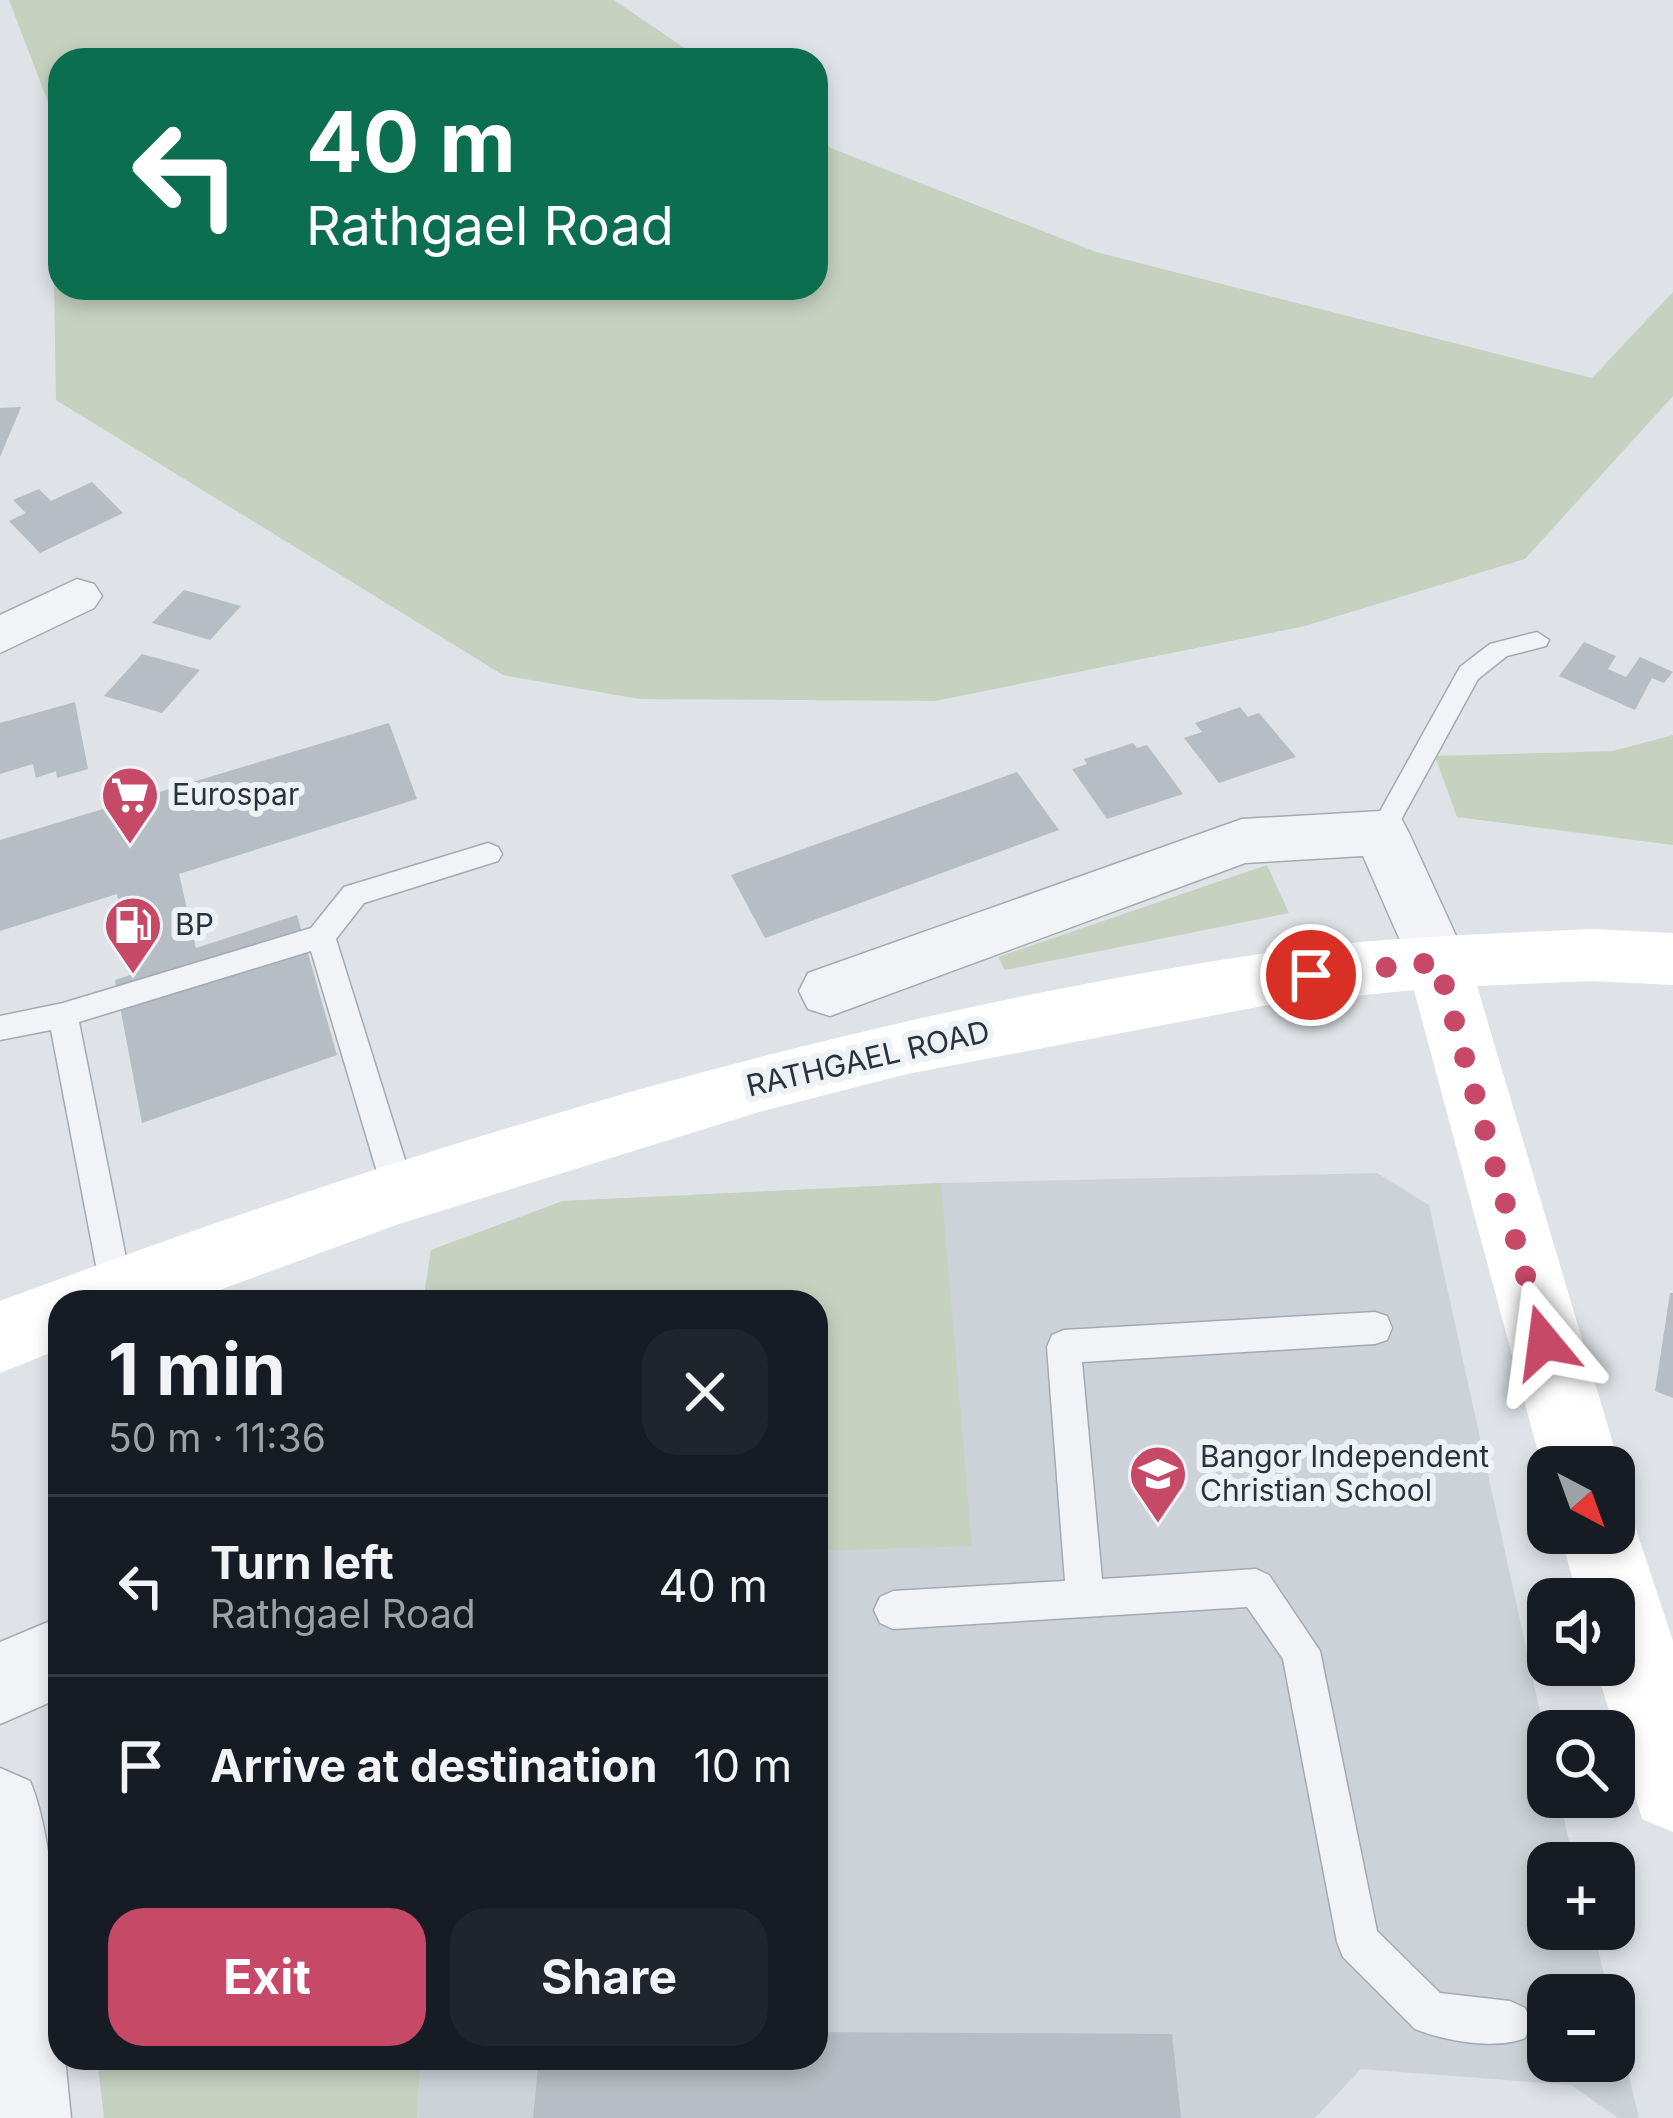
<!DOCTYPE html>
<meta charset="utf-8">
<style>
body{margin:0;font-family:Inter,sans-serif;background:#20242c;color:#f1f3f6;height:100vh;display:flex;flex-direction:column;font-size:45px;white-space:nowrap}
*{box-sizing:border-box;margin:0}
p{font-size:39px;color:#9ea1a6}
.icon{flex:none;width:66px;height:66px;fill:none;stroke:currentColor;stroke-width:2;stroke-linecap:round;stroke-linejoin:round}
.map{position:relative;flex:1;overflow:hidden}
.panel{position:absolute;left:48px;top:1290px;width:780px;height:780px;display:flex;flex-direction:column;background:#171b24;border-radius:36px;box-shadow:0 6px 18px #0003}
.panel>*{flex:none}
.top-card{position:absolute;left:48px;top:48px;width:780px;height:252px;border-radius:36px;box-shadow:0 6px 18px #0003;background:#0b6e4f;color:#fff;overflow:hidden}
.needle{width:78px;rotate:139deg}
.buttons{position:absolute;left:1527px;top:1446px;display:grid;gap:24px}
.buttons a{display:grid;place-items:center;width:108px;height:108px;border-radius:24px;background:#171b24;box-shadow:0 6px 18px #0003;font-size:60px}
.pin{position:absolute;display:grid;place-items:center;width:102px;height:102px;color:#fff;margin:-51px;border:6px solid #fff;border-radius:50%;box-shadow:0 3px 12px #0007}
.me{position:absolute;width:132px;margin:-66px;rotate:344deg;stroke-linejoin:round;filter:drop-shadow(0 0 9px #0008)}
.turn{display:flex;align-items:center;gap:42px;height:252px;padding:0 60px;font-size:54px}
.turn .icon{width:156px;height:156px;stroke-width:2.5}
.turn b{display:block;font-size:84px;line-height:102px}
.round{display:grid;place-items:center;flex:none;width:126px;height:126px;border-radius:36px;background:#20242c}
.head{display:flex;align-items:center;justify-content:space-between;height:204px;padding:0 60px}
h1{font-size:72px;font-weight:700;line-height:90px}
.button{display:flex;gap:24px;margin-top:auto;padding:24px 60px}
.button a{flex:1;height:138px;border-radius:36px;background:#c74968;color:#fff;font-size:48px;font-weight:700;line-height:138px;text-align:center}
.button a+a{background:#20242c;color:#f1f3f6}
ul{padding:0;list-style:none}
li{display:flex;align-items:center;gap:36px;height:180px;padding:0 60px;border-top:3px solid #363941}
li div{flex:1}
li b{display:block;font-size:45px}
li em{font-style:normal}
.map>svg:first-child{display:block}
</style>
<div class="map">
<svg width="1673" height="2118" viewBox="0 0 1673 2118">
<rect width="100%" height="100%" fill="#dfe3e7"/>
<path fill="#cdd2d9" d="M1377 1173 1429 1205 1548 1748V1797H1559L1574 1863H1548V1929H1593L1609 1995H1548V2061H1614V2015L1639 2118H1618L1571 2085 1361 2069 1315 2118H417L421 2058H816V1302H423L431 1250 563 1201 941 1183Z"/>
<g fill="#c6d1c0">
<path d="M9 0H614L702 60H60V288H816V138L831 148 1096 252 1592 378 1673 292V396L1525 559 1305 626 935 701 639 699 503 675 56 400 51 110Z"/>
<path d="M1673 735V845L1457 817 1435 756 1613 751Z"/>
<path d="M1267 865 1289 913 1005 970 998 957Z"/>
<path d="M941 1183 972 1546 816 1551V1302H423L431 1250 563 1201Z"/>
<path d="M97 2058H421L417 2118H104Z"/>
</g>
<g fill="#b6bdc4">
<path d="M21 407 0 457V408Z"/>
<path d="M92 482 123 513 40 553 9 521 26 513 13 500 39 489 51 501Z"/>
<path d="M184 590 241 606 210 640 152 623Z"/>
<path d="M1584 642 1616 656 1608 669 1626 677 1640 657 1673 672 1664 683 1652 678 1635 710 1559 676Z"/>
<path d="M142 654 200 670 162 713 104 696Z"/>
<path d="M75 702 88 769 57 778 56 771 36 778 33 764 0 774V723Z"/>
<path d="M1240 707 1248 717 1259 713 1296 757 1219 783 1184 738 1202 732 1195 723Z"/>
<path d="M389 723 417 799 179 874 196 948 297 915 337 1055 142 1123 115 980 133 974 117 894 0 931V840Z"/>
<path d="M1133 743 1137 748 1147 745 1183 794 1107 819 1072 769 1087 764 1084 759Z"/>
<path d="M1017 772 1059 830 765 938 731 875Z"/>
<path d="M1670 1293H1673V1398L1655 1391Z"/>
<path d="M816 2032 1172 2034 1181 2118H533L539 2058H816Z"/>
</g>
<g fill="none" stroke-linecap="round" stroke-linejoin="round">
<defs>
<g id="lane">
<path d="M1537 632 1549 640 1546 646 1507 656 1478 679 1390 840H1372L1368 833 1460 667 1490 644Z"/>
<path d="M488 843 498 847 502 854 498 861 364 903 336 939 415 1192 410 1202 399 1206 388 1202 383 1192 311 951 79 1022 133 1293 129 1302H103L51 1030 0 1040V1016L63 1003 311 928 344 887Z"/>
<path d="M1375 1312 1387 1316 1392 1328 1387 1340 1375 1344 1082 1362 1102 1579 1256 1569 1269 1575 1320 1651 1377 1931 1440 1993 1510 2001 1525 2008 1532 2023 1525 2038C1496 2050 1444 2041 1415 2029L1343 1957 1337 1942 1283 1659 1247 1607 893 1629 880 1623 874 1610 880 1597 893 1591 1065 1581 1047 1347 1052 1335 1064 1330Z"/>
</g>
<g id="street">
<path d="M77 579 94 584 102 596 94 608 0 653V615Z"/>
<path d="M1381 811 1401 818 1409 833 1468 962 1459 979 1438 987 1417 979 1363 856 1245 863 830 1016 808 1009 799 991 808 973 1242 819Z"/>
<path d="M60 1617V1698L0 1724V1642Z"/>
<path d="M0 1768 30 1781C58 1847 60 1984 60 2058H65L71 2118H0Z"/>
</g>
</defs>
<use href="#lane" stroke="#a5aab1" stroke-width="3"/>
<use href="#street" stroke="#a5aab1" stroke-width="3"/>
<use href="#lane" fill="#f1f3f6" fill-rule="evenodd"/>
<use href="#street" fill="#f1f3f6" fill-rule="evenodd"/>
<g fill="#fff" fill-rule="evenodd">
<path d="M1592 929 1673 933V985L1592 981 1477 986 1620 1467 1614 1482V1467H1548V1482L1542 1467 1414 990 1268 1005 907 1074 759 1112 399 1224 187 1302H60V1349L0 1373V1301C407 1149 831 1018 1266 953 1373 937 1483 934 1592 929Z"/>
<path d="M1614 1499 1628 1505 1673 1641V1832L1642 1819 1595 1665H1614V1599H1578L1560 1533H1614Z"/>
</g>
</g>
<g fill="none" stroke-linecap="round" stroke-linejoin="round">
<path stroke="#c74968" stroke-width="21" stroke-dasharray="0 37.8" d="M1311 975 1438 962 1544 1342"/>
</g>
<defs>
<symbol id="supermarket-pin" viewBox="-11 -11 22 30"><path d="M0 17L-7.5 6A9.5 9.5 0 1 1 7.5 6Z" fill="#c74968" stroke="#eef2f5"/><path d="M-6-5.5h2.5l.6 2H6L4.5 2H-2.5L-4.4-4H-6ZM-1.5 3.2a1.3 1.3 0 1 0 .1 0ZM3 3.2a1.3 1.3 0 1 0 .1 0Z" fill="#fff"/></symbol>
<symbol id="fuel-pin" viewBox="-11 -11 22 30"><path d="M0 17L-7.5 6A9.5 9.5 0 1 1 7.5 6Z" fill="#c74968" stroke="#eef2f5"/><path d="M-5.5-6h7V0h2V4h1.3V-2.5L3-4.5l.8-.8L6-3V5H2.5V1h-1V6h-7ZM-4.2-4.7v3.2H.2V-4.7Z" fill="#fff"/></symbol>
<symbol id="school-pin" viewBox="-11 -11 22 30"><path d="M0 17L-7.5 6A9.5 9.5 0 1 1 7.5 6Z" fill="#c74968" stroke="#eef2f5"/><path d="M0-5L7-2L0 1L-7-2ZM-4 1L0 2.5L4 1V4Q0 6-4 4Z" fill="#fff"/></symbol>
</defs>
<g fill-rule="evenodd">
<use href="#supermarket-pin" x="97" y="762" width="66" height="90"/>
<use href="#fuel-pin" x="100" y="892" width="66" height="90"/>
<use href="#school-pin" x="1125" y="1441" width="66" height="90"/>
</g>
<g text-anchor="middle" stroke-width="12" stroke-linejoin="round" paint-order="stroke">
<g font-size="30" fill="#29323e" stroke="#eef2f5" text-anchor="start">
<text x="172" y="805">Eurospar</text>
<text x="175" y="935">BP</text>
<text x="1200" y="1467">Bangor Independent<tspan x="1200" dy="34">Christian School</tspan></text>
</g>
<g font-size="30" fill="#29323e" stroke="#eef2f5">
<text transform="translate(868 1059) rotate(-13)" y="10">RATHGAEL ROAD</text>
</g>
</g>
</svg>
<div class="buttons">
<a><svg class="needle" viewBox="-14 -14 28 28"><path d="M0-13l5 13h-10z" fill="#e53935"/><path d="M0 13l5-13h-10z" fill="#9ea1a6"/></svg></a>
<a><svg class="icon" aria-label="sound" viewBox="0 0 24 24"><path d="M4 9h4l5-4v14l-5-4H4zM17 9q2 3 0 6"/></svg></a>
<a><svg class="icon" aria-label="search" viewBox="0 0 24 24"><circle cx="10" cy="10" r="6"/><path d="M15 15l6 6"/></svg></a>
<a>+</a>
<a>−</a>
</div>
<div class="pin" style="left:1311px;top:975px;background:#d93025"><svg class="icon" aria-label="arrive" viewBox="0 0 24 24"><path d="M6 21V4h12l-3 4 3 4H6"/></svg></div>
<svg class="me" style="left:1544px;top:1342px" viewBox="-20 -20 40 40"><path d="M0-17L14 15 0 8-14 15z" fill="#c74968" stroke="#fff" stroke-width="4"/></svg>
<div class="top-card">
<div class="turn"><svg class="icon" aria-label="left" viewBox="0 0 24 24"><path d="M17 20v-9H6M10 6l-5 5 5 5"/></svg><div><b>40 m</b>Rathgael Road</div></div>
</div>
<section class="panel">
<div class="head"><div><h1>1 min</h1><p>50 m · 11:36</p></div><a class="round"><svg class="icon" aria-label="close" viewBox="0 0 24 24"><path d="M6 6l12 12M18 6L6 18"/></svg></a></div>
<ul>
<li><svg class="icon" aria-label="left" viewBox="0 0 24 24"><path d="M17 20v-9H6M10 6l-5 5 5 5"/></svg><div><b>Turn left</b><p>Rathgael Road</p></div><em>40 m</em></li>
<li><svg class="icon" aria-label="arrive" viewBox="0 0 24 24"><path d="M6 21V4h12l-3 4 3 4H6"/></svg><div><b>Arrive at destination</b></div><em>10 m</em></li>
</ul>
<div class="button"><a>Exit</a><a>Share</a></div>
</section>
</div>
